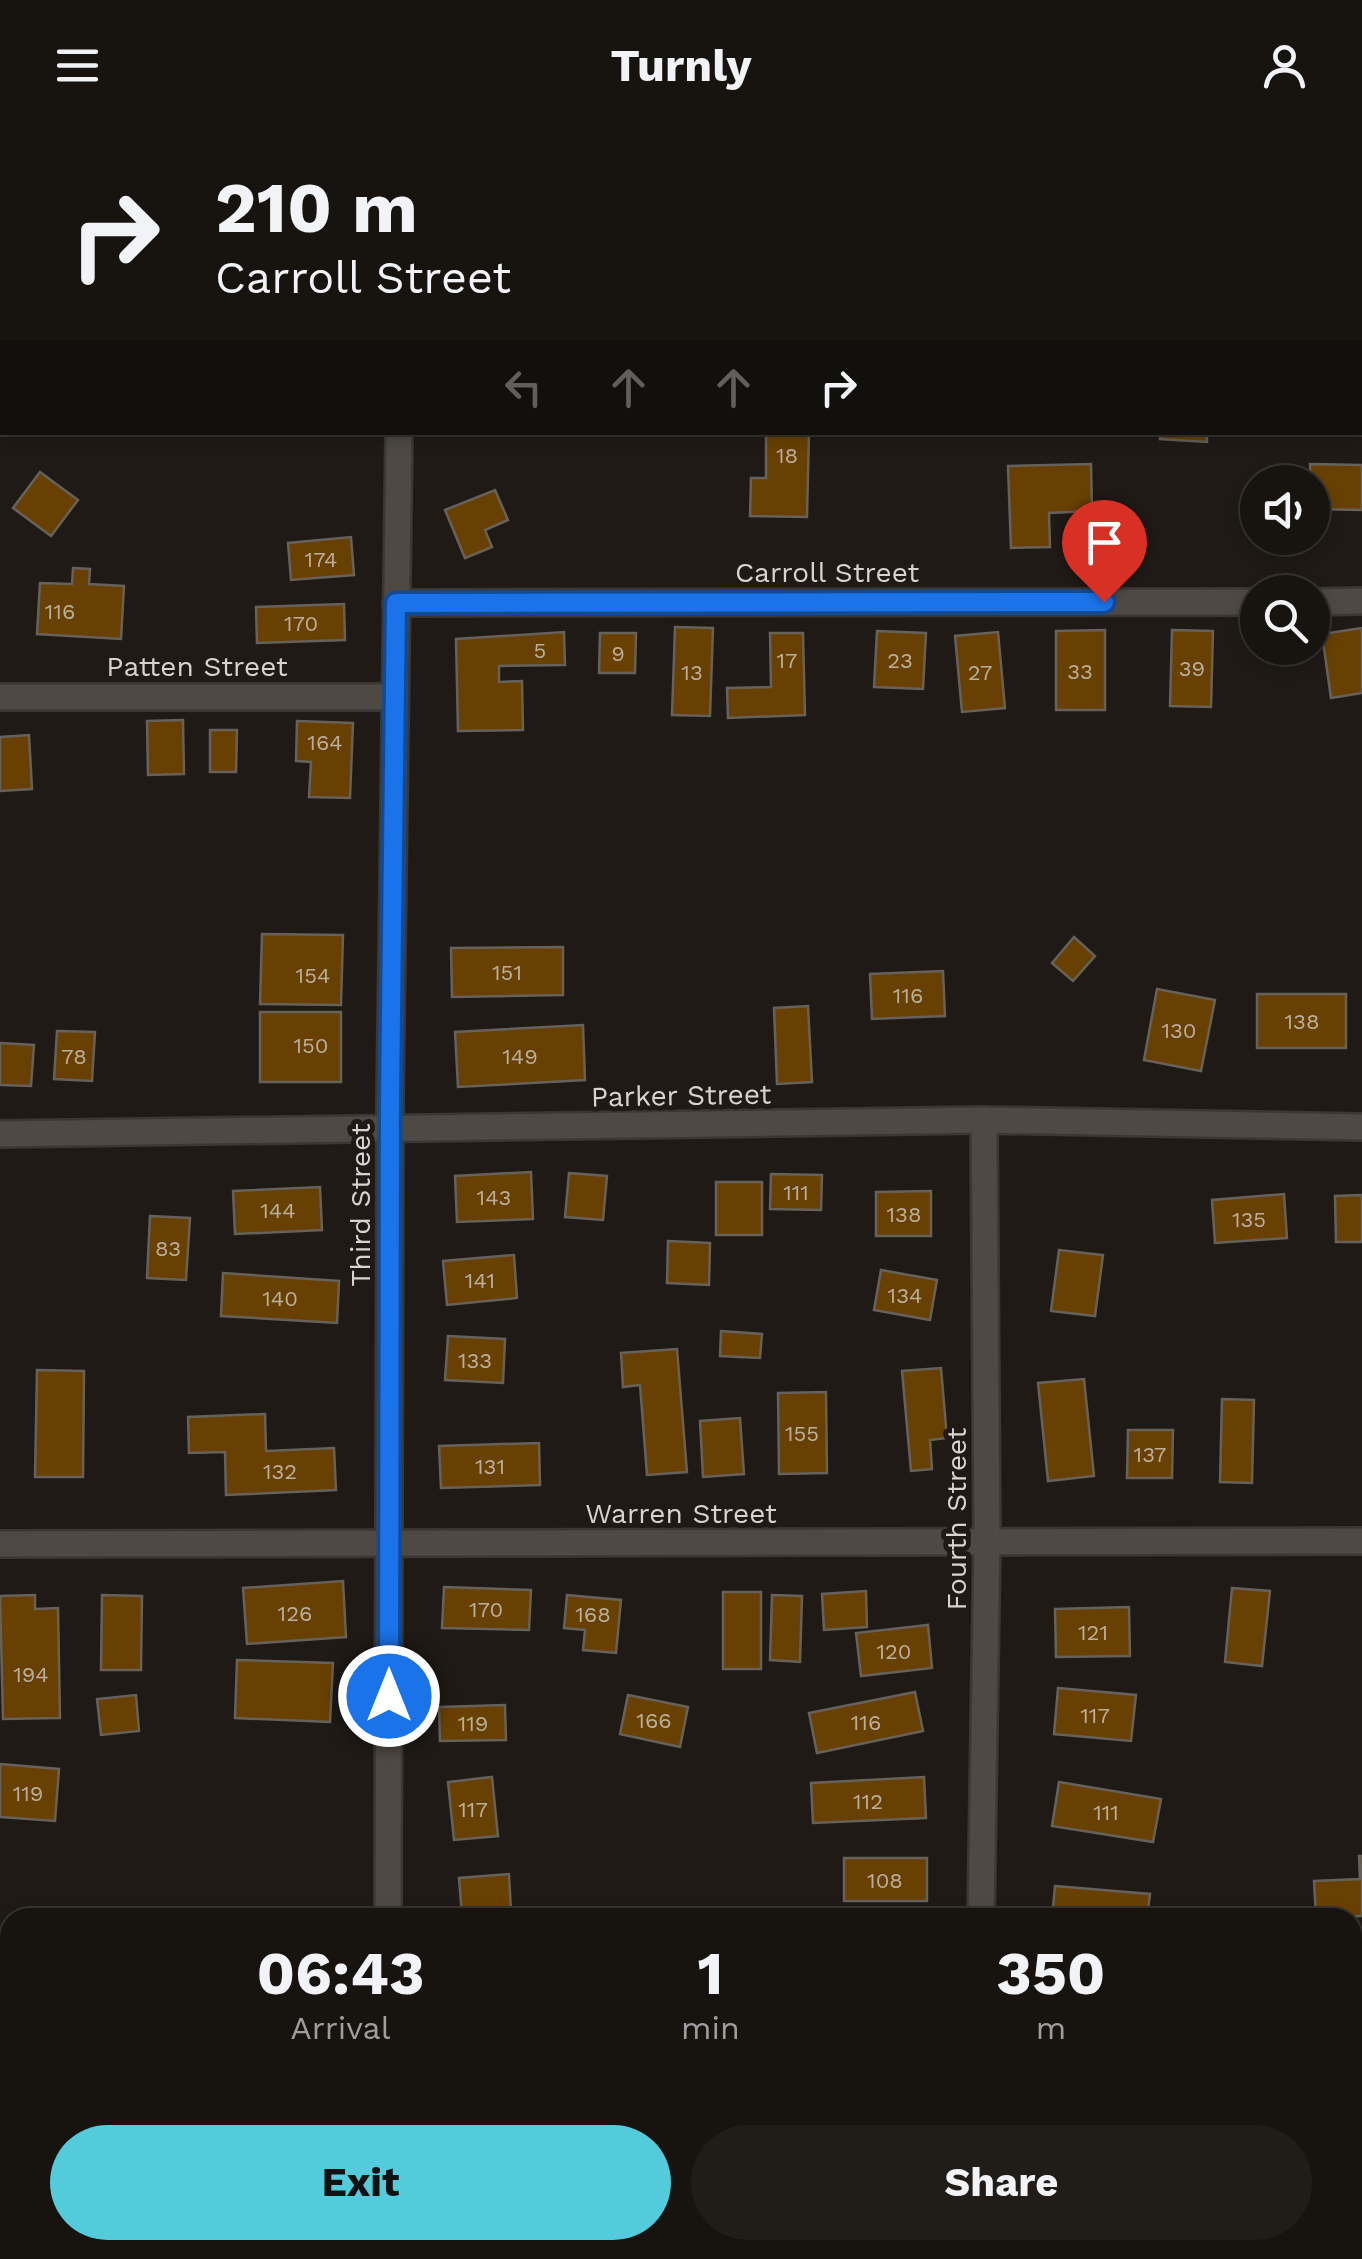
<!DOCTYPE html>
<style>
body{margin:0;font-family:"Work Sans",sans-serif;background:#201d19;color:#f1f3f6;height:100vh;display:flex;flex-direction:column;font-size:38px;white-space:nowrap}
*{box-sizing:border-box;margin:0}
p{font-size:32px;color:#9e9e9f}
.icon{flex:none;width:55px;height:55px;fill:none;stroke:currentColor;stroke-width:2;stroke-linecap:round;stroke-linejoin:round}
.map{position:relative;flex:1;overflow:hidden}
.panel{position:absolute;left:0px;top:1778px;width:1362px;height:352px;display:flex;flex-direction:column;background:#171410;border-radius:30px 30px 0 0;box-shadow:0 5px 15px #0003,0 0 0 2px #363330}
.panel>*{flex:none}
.guide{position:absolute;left:0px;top:0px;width:1362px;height:305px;box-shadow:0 5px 15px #0003,0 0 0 2px #363330;background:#171410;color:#f1f3f6;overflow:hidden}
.fabs{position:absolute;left:1240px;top:335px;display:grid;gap:20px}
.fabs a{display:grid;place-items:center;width:90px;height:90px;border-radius:50%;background:#171410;box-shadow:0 5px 15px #0003,0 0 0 2px #363330;font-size:50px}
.pin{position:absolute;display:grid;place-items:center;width:85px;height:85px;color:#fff;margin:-102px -42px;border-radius:50% 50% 50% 0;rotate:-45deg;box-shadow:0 0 10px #0007}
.pin .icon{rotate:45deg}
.me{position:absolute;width:110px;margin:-55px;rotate:0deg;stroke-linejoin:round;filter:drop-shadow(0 0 8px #0008)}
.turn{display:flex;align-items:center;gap:35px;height:210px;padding:0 50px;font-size:45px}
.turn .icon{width:130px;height:130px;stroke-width:2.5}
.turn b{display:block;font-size:70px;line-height:85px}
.lanes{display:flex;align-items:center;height:95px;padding:0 50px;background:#0003;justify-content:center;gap:50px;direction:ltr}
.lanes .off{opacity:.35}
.eta{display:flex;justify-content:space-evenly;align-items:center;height:170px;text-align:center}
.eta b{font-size:60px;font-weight:700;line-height:70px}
.button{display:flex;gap:20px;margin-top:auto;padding:20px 50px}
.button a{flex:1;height:115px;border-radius:60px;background:#53cbdb;color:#111;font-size:40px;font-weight:700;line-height:115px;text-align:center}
.button a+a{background:#201d19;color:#f1f3f6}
header{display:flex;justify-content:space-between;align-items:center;height:130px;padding:0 50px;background:#171410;font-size:45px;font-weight:700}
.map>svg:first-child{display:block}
</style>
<header><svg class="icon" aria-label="menu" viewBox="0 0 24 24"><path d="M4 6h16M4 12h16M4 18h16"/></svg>Turnly<svg class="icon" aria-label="person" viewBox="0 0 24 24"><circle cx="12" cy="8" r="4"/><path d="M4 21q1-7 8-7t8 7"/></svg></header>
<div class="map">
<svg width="1362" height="2129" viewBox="0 0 1362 2129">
<rect width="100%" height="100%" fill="#1f1a15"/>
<g fill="#684002" stroke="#66615a" stroke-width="2.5">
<path d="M463 0H566L567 2H463Z"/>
<path d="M766 302H809L807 387 750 386 751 348H766Z"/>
<path d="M1161 302H1207V312L1160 309Z"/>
<path d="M1091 334 1092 381 1049 383 1050 417 1011 418 1008 336Z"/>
<path d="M1310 334 1362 335V380L1312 379Z"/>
<path d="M40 342 78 370 51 406 13 378Z"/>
<path d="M495 360 508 390 485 400 492 417 465 428 445 380Z"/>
<path d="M351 407 354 445 291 450 288 413Z"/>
<path d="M73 438 90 439 89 454 124 456 121 509 37 504 40 453 72 454Z"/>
<path d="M344 474 345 510 257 513 256 477Z"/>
<path d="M675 497 713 498 710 586 672 585Z"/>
<path d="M1362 498V563L1331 568 1322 504Z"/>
<path d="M1105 500V580H1056V501Z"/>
<path d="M1172 500 1213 501 1211 577 1170 576Z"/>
<path d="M877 501 926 503 923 559 874 557Z"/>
<path d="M564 502 565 535 499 536V552L522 551 523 600 458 601 456 509Z"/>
<path d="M998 502 1005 578 962 582 955 506Z"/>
<path d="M600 503H636L635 543H599Z"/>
<path d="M770 503H803L805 585 728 588 727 558 771 557Z"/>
<path d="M183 590 184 644 148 645 147 591Z"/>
<path d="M297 591 353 593 350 668 309 667 311 632 296 631Z"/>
<path d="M210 600H237L236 642H210Z"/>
<path d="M29 605 32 659 0 661V607Z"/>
<path d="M262 804 343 805 341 875 260 874Z"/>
<path d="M1074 807 1095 826 1073 851 1052 833Z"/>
<path d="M563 817V865L452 867 451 818Z"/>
<path d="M943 841 945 886 872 889 870 844Z"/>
<path d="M1157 859 1215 870 1201 941 1144 930Z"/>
<rect x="1257" y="864" width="89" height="54"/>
<path d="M808 876 812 952 777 954 774 878Z"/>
<rect x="260" y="882" width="81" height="70"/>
<path d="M583 895 585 950 458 957 455 902Z"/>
<path d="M57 901 95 902 92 951 54 949Z"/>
<path d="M0 913 34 915 31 956 0 955Z"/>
<path d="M531 1042 533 1089 457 1092 455 1046Z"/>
<path d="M569 1043 607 1046 603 1090 565 1087Z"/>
<path d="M771 1044 822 1045 821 1080 770 1079Z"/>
<rect x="716" y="1052" width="46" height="53"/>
<path d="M320 1057 322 1100 235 1104 233 1061Z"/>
<path d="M931 1061V1106H876V1062Z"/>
<path d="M1284 1064 1287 1108 1215 1113 1212 1070Z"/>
<path d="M1362 1065V1112H1336L1335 1066Z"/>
<path d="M150 1086 190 1088 186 1150 147 1148Z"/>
<path d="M668 1111 710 1113 709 1155 667 1153Z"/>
<path d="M1059 1120 1103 1125 1095 1186 1051 1181Z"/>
<path d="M514 1125 517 1168 447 1175 443 1131Z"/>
<path d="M881 1140 937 1150 930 1190 874 1180Z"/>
<path d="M223 1143 339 1151 337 1193 221 1186Z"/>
<path d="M721 1201 762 1204 760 1228 720 1226Z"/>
<path d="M448 1206 505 1209 503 1253 445 1250Z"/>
<path d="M677 1219 687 1342 647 1345 640 1255 623 1257 621 1223Z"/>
<path d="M941 1238 947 1308 930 1310 932 1339 911 1341 902 1241Z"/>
<path d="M37 1240 84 1241 83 1347H35Z"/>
<path d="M1084 1249 1094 1346 1048 1351 1038 1253Z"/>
<path d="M826 1262 827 1343 779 1344 778 1263Z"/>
<path d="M1222 1269 1254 1270 1252 1353 1220 1352Z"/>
<path d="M265 1284 266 1321 334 1318 336 1360 226 1365 225 1322 189 1323 188 1287Z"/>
<path d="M740 1288 744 1344 703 1347 700 1291Z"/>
<path d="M1128 1300H1173L1172 1348H1127Z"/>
<path d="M539 1313 540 1355 441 1358 439 1316Z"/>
<path d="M343 1451 346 1507 247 1514 243 1458Z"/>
<path d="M444 1457 531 1460 529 1500 442 1498Z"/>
<path d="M1232 1458 1270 1461 1262 1536 1225 1532Z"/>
<path d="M866 1461 867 1497 824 1500 822 1464Z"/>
<rect x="723" y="1462" width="38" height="77"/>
<path d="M35 1465V1479L58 1478 60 1588 3 1589 0 1466Z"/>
<path d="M102 1465 142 1466 141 1540H101Z"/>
<path d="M567 1465 621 1470 616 1523 583 1520 585 1500 564 1498Z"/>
<path d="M772 1465 802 1466 800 1532 770 1530Z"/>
<path d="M1129 1477 1130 1526 1056 1527 1055 1479Z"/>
<path d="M928 1495 932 1538 861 1546 856 1503Z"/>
<path d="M237 1530 333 1533 330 1592 235 1588Z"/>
<path d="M1058 1558 1136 1565 1131 1611 1054 1604Z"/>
<path d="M915 1562 923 1601 817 1623 809 1583Z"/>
<path d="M136 1565 139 1601 101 1605 97 1569Z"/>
<path d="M628 1565 688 1577 680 1617 620 1604Z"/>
<path d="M505 1575 506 1610 440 1611 439 1577Z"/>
<path d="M0 1634 59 1639 55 1691 0 1687Z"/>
<path d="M492 1647 498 1706 454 1710 448 1652Z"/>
<path d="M924 1647 926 1688 813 1693 811 1653Z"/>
<path d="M1059 1652 1161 1669 1153 1712 1052 1696Z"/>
<path d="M1359 1726H1362V1786L1316 1788 1314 1751 1360 1749Z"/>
<rect x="844" y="1728" width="83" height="43"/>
<path d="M509 1744 511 1782 462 1786 459 1748Z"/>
<path d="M1055 1756 1150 1764 1147 1788H1052Z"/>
<path d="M0 1867 10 1868V1916L0 1914Z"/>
<path d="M10 2032V2094L0 2095V2033Z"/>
<path d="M1355 2080H1362V2123H1356Z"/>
<path d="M191 2120H316L317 2129H192Z"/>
<path d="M811 2120H926V2129H810Z"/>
</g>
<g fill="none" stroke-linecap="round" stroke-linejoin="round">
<defs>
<g id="minor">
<path d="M402 2V0"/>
<path d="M0 267H2"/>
<path d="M1312 472 1362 471"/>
<path d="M396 473 1258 472"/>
<path d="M0 567H395"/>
<path d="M0 1004 984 990 1362 997"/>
<path d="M0 1414 1362 1411"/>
<path d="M388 1788 390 968 399 302"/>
<path d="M981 1788 987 1411 984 990"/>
<path d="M386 2129V2120"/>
<path d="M975 2129V2120"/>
</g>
</defs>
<use href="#minor" stroke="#3a3734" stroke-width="30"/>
<use href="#minor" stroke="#4e4943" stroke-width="25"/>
</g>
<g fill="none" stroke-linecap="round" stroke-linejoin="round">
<defs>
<path id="route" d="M389 1566 390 968 396 473 1104 472"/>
</defs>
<use href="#route" stroke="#114b97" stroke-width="25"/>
<use href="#route" stroke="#1a73e8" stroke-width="18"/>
</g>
<g text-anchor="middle" stroke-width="10" stroke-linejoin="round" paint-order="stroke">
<g font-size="22" fill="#baae9c">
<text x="787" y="333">18</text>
<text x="321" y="437">174</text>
<text x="60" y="489">116</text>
<text x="301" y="501">170</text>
<text x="540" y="528">5</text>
<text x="618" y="531">9</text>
<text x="787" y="538">17</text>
<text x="900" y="538">23</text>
<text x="1192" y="546">39</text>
<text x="1080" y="549">33</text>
<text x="692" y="550">13</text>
<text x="980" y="550">27</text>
<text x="325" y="620">164</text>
<text x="507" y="850">151</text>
<text x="313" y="853">154</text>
<text x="908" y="873">116</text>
<text x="1302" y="899">138</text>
<text x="1179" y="908">130</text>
<text x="311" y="923">150</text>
<text x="74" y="934">78</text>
<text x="520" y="934">149</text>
<text x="796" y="1070">111</text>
<text x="494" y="1075">143</text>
<text x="278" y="1088">144</text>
<text x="904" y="1092">138</text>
<text x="1249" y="1097">135</text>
<text x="168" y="1126">83</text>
<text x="480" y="1158">141</text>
<text x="905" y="1173">134</text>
<text x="280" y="1176">140</text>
<text x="475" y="1238">133</text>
<text x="802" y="1311">155</text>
<text x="1150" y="1332">137</text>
<text x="490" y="1344">131</text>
<text x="280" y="1349">132</text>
<text x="486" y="1487">170</text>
<text x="295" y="1491">126</text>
<text x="593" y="1492">168</text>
<text x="1093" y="1510">121</text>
<text x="894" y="1529">120</text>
<text x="31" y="1552">194</text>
<text x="1095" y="1593">117</text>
<text x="654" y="1598">166</text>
<text x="866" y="1600">116</text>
<text x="473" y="1601">119</text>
<text x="28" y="1671">119</text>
<text x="868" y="1679">112</text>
<text x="473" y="1687">117</text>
<text x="1106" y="1690">111</text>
<text x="885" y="1758">108</text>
</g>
<g font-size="28" fill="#d6d3d0" stroke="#1f1a15">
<text x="827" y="452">Carroll Street</text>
<text x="197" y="546">Patten Street</text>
<text transform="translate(681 965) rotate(-1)" y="10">Parker Street</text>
<text transform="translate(360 1075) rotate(-90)" y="10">Third Street</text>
<text x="681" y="1393">Warren Street</text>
<text transform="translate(956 1389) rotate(-90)" y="10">Fourth Street</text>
</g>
</g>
</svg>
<div class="fabs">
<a><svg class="icon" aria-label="sound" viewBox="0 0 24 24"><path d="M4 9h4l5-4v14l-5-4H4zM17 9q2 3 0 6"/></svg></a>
<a><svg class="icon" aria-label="search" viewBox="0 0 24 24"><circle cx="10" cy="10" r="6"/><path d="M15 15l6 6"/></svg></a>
</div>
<div class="pin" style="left:1104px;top:472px;background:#d93025"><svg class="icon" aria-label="arrive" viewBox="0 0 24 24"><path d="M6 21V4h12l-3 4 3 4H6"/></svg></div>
<svg class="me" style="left:389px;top:1566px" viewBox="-20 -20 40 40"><circle r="17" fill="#1a73e8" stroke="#fff" stroke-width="3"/><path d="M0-11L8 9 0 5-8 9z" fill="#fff"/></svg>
<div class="guide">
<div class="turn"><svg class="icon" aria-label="right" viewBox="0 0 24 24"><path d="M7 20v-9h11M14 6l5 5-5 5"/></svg><div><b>210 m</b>Carroll Street</div></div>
<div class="lanes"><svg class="icon off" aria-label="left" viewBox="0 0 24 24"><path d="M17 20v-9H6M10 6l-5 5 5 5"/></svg><svg class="icon off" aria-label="ahead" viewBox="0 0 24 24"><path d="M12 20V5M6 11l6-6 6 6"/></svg><svg class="icon off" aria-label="ahead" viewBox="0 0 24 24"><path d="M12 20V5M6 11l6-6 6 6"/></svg><svg class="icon" aria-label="right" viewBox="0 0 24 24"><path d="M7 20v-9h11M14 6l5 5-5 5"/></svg></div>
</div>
<section class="panel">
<div class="eta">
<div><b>06:43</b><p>Arrival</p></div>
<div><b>1</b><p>min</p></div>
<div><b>350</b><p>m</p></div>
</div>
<div class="button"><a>Exit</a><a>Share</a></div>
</section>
</div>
